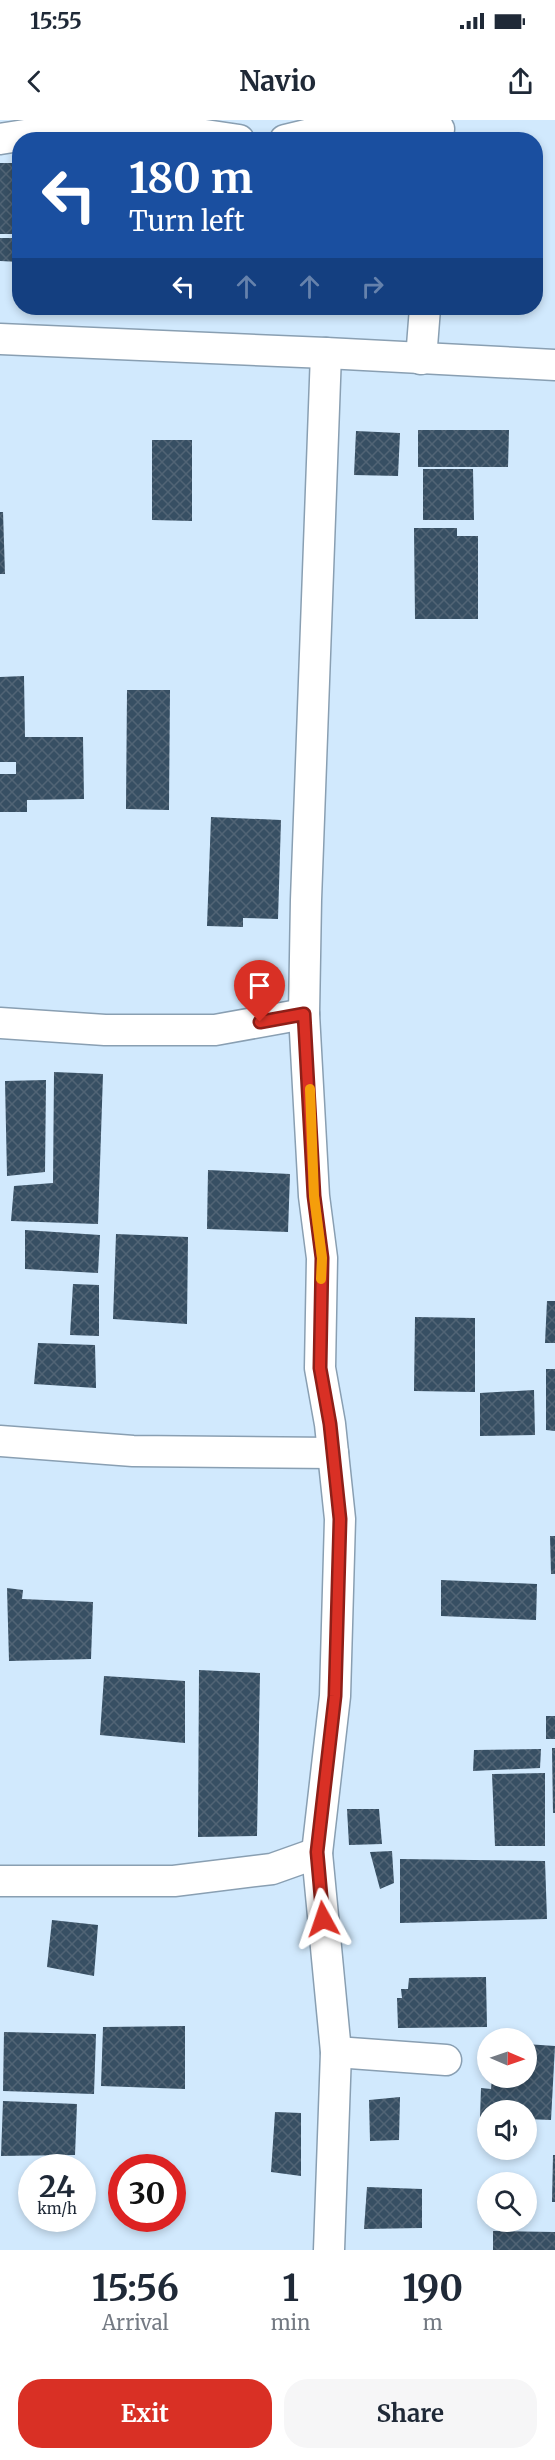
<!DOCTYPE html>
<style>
body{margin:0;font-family:Merriweather,serif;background:#f6f6f7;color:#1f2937;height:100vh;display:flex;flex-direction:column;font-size:22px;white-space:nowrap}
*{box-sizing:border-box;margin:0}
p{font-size:20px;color:#747a83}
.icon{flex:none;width:33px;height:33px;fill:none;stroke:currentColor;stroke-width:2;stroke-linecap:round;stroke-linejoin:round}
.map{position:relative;height:2130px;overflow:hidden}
.details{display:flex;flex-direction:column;background:#fff;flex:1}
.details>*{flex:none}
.banner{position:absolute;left:12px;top:12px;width:531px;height:183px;border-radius:24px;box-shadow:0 3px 9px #0003;background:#1a4fa0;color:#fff;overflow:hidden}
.needle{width:39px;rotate:92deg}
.fabs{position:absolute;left:477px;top:1908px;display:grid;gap:12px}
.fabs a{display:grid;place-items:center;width:60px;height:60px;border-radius:50%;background:#fff;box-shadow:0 3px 9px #0003;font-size:30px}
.speed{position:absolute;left:18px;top:2034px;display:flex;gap:12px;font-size:30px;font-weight:700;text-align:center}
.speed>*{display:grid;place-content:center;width:78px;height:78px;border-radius:50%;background:#fff;box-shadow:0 3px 9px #0003;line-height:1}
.speed small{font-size:15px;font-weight:400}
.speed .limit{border:9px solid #d22;background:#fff;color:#111}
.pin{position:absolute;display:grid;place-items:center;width:51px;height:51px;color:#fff;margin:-62px -26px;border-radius:50% 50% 50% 0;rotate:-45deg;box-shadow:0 0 6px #0007}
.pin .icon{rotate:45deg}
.me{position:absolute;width:66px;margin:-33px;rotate:355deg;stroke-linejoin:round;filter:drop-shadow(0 0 4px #0008)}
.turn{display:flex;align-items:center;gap:21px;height:126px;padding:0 18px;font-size:27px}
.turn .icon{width:78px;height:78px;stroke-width:2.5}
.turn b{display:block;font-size:42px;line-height:51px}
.lanes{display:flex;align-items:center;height:57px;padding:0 18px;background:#0003;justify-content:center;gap:30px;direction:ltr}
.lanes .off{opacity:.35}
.eta{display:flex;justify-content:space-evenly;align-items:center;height:102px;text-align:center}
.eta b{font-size:36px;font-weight:700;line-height:42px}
.cta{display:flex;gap:12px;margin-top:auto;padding:12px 18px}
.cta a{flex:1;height:69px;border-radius:24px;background:#d93025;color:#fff;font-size:24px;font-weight:700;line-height:69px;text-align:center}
.cta a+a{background:#f6f6f7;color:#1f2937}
.status{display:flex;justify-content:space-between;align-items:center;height:42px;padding:0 30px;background:#fff;direction:ltr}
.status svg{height:16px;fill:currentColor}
header{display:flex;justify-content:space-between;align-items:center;height:78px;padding:0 18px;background:#fff;font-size:27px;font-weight:700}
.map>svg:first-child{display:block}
</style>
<div class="status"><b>15:55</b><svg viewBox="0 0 49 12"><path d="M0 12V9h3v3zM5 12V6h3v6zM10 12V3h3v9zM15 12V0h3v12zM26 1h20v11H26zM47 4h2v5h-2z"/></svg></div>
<header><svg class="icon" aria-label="back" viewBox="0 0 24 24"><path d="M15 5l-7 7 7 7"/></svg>Navio<svg class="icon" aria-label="share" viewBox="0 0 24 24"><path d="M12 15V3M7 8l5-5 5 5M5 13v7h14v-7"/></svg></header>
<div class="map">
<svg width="555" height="2130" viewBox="0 0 555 2130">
<defs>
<pattern id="building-cross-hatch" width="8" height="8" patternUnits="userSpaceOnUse" patternTransform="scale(1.5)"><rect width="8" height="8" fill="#374f63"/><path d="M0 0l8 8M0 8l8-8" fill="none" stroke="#516475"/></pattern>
</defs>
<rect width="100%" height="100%" fill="#d1e9fd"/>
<g fill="url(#building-cross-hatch)">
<rect x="0" y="43" width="20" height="71"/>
<path d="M0 118H20V142L0 141Z"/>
<path d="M418 310H509L508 347H418Z"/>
<path d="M356 311 400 313 398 356 354 355Z"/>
<path d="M152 320H192V401L152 400Z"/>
<path d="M423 349H473L474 400H423Z"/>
<path d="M0 392H3L5 454H0Z"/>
<path d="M414 408H457V416H478V499H415Z"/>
<path d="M24 556 25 617H83L84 679 27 680V692H0V654H16V642H0V557Z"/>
<path d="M127 570H170L169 690 126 689Z"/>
<path d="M211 697 281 700 278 799 243 798V807L207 806Z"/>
<path d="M54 952 103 954 98 1104 11 1101 14 1066 53 1063Z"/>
<path d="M46 960 45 1052 7 1056 5 961Z"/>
<path d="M208 1050 290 1054 288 1112 207 1109Z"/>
<path d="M25 1110 100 1115 98 1153 25 1149Z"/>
<path d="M116 1114 188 1117 187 1204 113 1199Z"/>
<path d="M73 1164 99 1165V1216L70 1215Z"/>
<path d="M547 1181H555V1223H545Z"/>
<path d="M415 1197 475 1198V1272L414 1271Z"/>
<path d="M38 1223 95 1225 96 1268 34 1264Z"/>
<path d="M546 1249H555V1311L546 1310Z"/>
<path d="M534 1270 535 1315 480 1316V1273Z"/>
<path d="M550 1416H555V1454H551Z"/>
<path d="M441 1460 537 1464 536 1500 441 1496Z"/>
<path d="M7 1468 23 1470 22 1479 93 1482 91 1539 9 1541Z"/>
<path d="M199 1550 260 1553 257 1716 198 1717Z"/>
<path d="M104 1556 185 1561V1623L100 1615Z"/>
<rect x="546" y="1596" width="9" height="23"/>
<path d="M552 1628H555V1693H553Z"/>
<path d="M541 1629 540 1648 473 1651 474 1630Z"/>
<path d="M545 1653V1726H495L492 1654Z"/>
<path d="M347 1689H379L382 1724 349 1725Z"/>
<path d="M392 1731 394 1763 380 1769 370 1732Z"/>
<path d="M400 1739 545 1741 547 1799 400 1803Z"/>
<path d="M52 1800 98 1805 94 1856 47 1847Z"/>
<path d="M486 1857 487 1907 398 1908 397 1878H402L401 1869H408L409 1858Z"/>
<path d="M185 1906V1969L101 1966 103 1907Z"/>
<path d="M4 1912 96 1914 94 1974 3 1971Z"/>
<path d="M526 1924 555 1926 551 2000 526 1999V1990H488V1998L480 1997 481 1968 491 1969 492 1958H526Z"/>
<path d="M400 1977 399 2020 370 2021 369 1980Z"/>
<path d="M3 1981 77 1984 75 2035 1 2036Z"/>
<path d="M275 1992 301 1993V2056L271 2052Z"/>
<path d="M553 2035H555V2082H552Z"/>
<path d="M367 2067 422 2069V2108L364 2109Z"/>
<path d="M493 2111 555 2112V2130H493Z"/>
</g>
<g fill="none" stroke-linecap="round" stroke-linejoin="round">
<defs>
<g id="street">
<path d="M394 0 439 9"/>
<path d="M0 19 44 12 108 6 184 12 239 20"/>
<path d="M285 20 361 2 384 0"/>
<path d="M0 219 326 233 555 245"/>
<path d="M326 233 306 780 304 894 314 1076 322 1138 320 1248 330 1304 340 1399 335 1576 317 1733 336 1932 329 2130"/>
<path d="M421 239 425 188"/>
<path d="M0 903 105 910H215L304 894"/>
<path d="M0 1321 133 1331 333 1333"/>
<path d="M0 1761H174L272 1749 317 1733"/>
<path d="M336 1932 446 1940"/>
</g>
</defs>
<use href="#street" stroke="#899fb2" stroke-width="33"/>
<use href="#street" stroke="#fff" stroke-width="30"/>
</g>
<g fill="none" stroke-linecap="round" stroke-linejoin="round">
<defs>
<path id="route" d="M260 902 304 894 314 1076 322 1138 320 1248 330 1304 340 1399 335 1576 317 1732 323 1799"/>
</defs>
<use href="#route" stroke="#8d1f18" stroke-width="15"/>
<use href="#route" stroke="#d93025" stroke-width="10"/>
<path stroke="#f59e0b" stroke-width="10" d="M310 969 314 1076 322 1138 321 1159"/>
</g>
</svg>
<div class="fabs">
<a><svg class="needle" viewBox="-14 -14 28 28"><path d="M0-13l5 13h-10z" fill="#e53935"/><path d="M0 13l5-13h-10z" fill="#747a83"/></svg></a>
<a><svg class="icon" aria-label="sound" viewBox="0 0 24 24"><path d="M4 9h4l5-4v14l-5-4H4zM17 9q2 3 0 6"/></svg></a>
<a><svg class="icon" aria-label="search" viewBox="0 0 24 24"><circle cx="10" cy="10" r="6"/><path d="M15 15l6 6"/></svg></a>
</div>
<div class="speed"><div>24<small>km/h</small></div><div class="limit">30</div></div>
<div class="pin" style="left:260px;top:902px;background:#d93025"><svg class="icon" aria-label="arrive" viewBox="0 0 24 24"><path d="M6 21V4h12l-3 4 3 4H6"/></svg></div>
<svg class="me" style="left:323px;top:1799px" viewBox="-20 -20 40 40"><path d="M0-17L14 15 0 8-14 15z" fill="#d93025" stroke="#fff" stroke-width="4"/></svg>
<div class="banner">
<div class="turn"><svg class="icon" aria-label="left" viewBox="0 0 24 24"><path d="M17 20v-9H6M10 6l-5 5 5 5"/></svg><div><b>180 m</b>Turn left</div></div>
<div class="lanes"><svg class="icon" aria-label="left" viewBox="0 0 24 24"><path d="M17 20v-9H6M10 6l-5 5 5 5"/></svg><svg class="icon off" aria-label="ahead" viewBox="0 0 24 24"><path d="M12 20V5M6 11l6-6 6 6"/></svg><svg class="icon off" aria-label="ahead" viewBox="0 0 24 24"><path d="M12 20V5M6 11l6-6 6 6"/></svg><svg class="icon off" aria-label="right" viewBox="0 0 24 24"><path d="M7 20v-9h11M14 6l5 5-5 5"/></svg></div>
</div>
</div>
<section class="details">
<div class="eta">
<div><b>15:56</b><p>Arrival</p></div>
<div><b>1</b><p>min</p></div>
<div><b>190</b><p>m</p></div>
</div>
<div class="cta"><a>Exit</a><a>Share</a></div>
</section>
